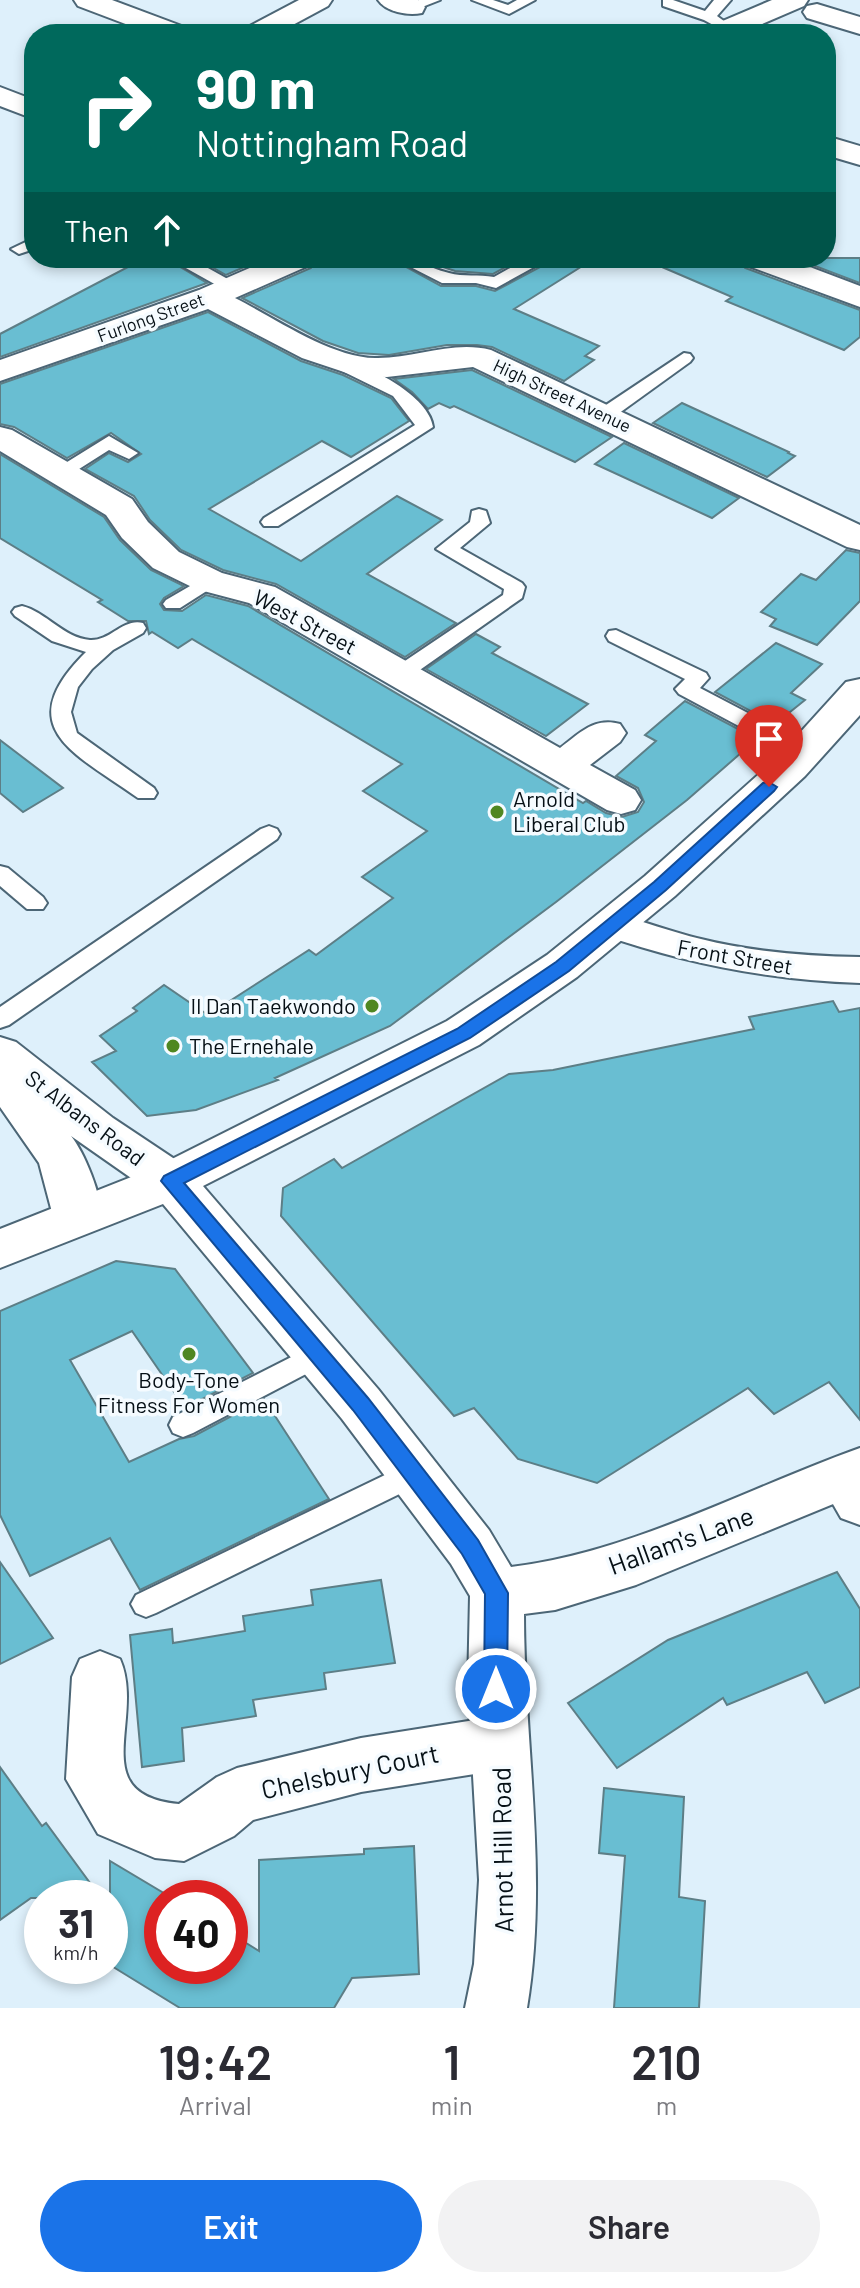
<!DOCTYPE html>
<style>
body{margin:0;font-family:Barlow,sans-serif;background:#f2f2f3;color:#2b2b33;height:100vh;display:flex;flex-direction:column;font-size:30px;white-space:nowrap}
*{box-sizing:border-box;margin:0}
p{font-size:26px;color:#7c7c81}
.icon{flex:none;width:44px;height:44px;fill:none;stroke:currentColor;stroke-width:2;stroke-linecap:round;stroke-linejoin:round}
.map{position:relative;height:2008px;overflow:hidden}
.details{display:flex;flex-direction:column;background:#fff;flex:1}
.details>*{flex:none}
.guide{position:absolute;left:24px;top:24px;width:812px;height:244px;border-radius:32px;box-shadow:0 4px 12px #0003;background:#00695c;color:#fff;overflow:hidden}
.speed{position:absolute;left:24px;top:1880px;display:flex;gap:16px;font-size:40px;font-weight:700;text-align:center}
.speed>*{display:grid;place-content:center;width:104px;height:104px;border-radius:50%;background:#fff;box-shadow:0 4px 12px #0003;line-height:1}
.speed small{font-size:20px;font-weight:400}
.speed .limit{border:12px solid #d22;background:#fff;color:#111}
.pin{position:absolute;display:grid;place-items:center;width:68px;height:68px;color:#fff;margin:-82px -34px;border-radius:50% 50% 50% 0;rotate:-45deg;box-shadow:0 0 8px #0007}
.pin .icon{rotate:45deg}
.me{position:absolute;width:88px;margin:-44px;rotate:0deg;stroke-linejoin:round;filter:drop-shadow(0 0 6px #0008)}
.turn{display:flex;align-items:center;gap:28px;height:168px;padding:0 40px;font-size:36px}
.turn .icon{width:104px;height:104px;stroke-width:2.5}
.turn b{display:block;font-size:56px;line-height:68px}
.then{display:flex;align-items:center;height:76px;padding:0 40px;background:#0003;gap:16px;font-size:30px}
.eta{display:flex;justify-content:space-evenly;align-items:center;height:136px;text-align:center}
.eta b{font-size:48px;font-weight:600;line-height:56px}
.button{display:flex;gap:16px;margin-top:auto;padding:16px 40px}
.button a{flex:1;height:92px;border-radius:48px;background:#1a73e8;color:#fff;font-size:32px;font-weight:600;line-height:92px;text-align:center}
.button a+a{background:#f2f2f3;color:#2b2b33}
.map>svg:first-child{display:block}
</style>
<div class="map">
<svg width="860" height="2008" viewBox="0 0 860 2008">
<rect width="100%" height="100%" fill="#def0fb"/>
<g fill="#69bed2" stroke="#5d7e86" stroke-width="2">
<path d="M145 258H165L207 283 0 357V334Z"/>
<path d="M196 258H265L226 275Z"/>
<path d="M318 258H390L441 286H476L495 291 544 265V258H595L514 309 599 346 585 356 594 360 564 381 492 347 477 345H447L389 355 358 353 323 341 242 298 311 268Z"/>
<path d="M416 258H522L493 274 455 271Z"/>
<path d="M641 258H738L745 268 860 310V337L844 350 726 301 732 297Z"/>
<path d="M794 258H860V283Z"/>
<path d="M208 312 301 361 343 375 391 398 409 421 351 457 322 441 209 509 301 561 397 496 442 520 367 574 456 623 405 657 276 584 223 570 181 550 150 520 134 496 85 469 109 453 128 462 141 454 111 433 67 458 14 427 0 424V384Z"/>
<path d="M472 370 612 437 575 462 454 406 450 408 439 403 428 409 412 392 394 379Z"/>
<path d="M682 403 789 452 788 453 795 456 767 477 653 423Z"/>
<path d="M624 443 739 498 712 518 595 464Z"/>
<path d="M0 454 104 517 120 540 151 570 184 586 164 598 160 604 164 610 182 611 206 595 248 606 583 803 586 801 606 813 622 817 638 812 644 802 638 788 616 776 656 741 645 735 685 701 757 739 687 800 556 902 390 1026 275 1078 278 1080 196 1110 147 1116 92 1062 116 1051 100 1036 137 1011 133 1008 164 985 208 1015 309 950 316 955 393 898 362 877 427 831 363 791 402 764 192 639 178 648 152 632 149 634 146 621H128L98 602 102 600 0 538Z"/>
<path d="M846 550 860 553V601L817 645 770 626 776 619 761 612 801 574 816 580Z"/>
<path d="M476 634 500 647 492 653 588 704 546 736 426 669Z"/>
<path d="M776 643 822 664 791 693 805 700 775 724 715 692Z"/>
<path d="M0 740 63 788 23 812 0 793Z"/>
<path d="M833 1001 839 1012 860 1008V1420L829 1382 774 1414 748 1388 597 1483 518 1459 474 1408 454 1416 281 1216 283 1188 334 1159 342 1168 509 1074 553 1070 754 1029 749 1017Z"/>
<path d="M116 1261 175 1269 253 1373 185 1408 132 1331 70 1360 129 1462 179 1439 194 1436 264 1399 329 1499 140 1590 110 1538 30 1576 0 1515V1311Z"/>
<path d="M0 1562 53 1638 0 1664Z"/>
<path d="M837 1572 860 1609V1687L825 1703 807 1672 727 1705 723 1698 617 1768 568 1703 668 1640Z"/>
<path d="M381 1580 395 1663 324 1673 326 1689 253 1700 256 1716 182 1728 184 1761 142 1767 130 1635 172 1629 173 1643 245 1631 243 1616 313 1605 311 1590Z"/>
<path d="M0 1767 42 1826 46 1823 101 1898H31L0 1920Z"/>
<path d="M604 1788 684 1797 679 1897 705 1901 699 2008H614L625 1856 599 1853Z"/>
<path d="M414 1846 419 1974 352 1978 334 2008H180L110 1965V1861L172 1898H162V1966H230V1933L259 1951V1860L364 1854V1849Z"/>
</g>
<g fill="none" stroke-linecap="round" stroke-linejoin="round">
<defs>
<g id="service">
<path d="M419 0H440L412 11 405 7Z"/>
<path d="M472 0H493L508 5 517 0H535L509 14Z"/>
<path d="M663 0H673L705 11 714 0H731L717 16 735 29 728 33 704 20 663 6Z"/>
<path d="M34 238V249L19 254 11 249Z"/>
<path d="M168 258H190L242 287 239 291H227Z"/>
<path d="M393 258C421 258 425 267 449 273 463 277 479 274 494 277L528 258H540L543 262 496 288 476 283H442Z"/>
<path d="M684 353 690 354 693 358 690 362 611 419H597L595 415 597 411Z"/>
<path d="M342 359C370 366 429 396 433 427L278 526H264L261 522 264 518 415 425 393 396 336 368 333 364Z"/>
<path d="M109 436 138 453 129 459 109 450 68 476 61 478 51 472Z"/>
<path d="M479 509 486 511 490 523 460 548 522 583 525 587 522 598 407 679H393L390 674 393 669 503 595 504 589 436 549 470 522 472 511Z"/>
<path d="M209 575 219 581 216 585 180 608H166L163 604 166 600Z"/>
<path d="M22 606C46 612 64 638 90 640 111 641 123 618 143 623L146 628 143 633 113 650 92 669 78 687 71 712 77 733 154 788 157 793 154 798H138C77 754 8 729 86 652L52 641 15 616 12 612 15 608Z"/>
<path d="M616 630 706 673 709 678 700 688 813 747 816 752 813 757H797L679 694 675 689 685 679 609 641 606 636 609 631Z"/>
<path d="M269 826 277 829 280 834 277 839 9 1025 0 1028V1007L261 829Z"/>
<path d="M0 866 8 868 43 897 47 903 43 909H27L0 886Z"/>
<path d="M317 1344 327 1347 331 1355 327 1363 193 1433 183 1437 173 1433 169 1425 173 1417Z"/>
<path d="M414 1461 424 1464 428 1473 424 1482 156 1613 146 1617 136 1613 131 1604 136 1595Z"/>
</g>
<path id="pedestrian" d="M613 913C643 921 671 932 701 939 753 952 807 956 860 957V983C770 980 686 964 601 934L596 925 601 916Z"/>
<g id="minor">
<path d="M74 0H112L187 28 191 34H152L78 6Z"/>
<path d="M299 0H332L328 6 276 34H242L246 28Z"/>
<path d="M378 0H418L425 7 422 13C408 16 386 12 378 0Z"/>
<path d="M772 0H808L804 6 739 34H702L706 28Z"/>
<path d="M817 4 860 17V34L807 18 803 12 807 6Z"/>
<path d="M0 87 34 100V119L0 106Z"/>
<path d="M826 136 860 146V165L826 155Z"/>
<path d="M273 258H315L310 265 235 298C275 318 330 357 375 358 414 359 452 340 491 350L860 525V550L847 547 473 367 387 377 356 376 302 358 208 309 0 381V360L199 290Z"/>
<path d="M741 258H786L860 286V307L746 265Z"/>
<path d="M0 427 12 430 132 499 148 522 179 552 222 573 275 587 560 748C580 733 594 717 620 724L626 733 620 742 590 765 635 790 641 800 635 810 621 814 607 810 249 603 196 589 153 568 122 538 106 515 0 451Z"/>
<path d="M0 1037 16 1042 113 1118 188 1168 195 1181 188 1194 171 1199 154 1194 71 1136C83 1150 104 1199 100 1217 99 1222 96 1225 94 1229L77 1235 60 1229 53 1216 39 1163 0 1107Z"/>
<path d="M844 1455 860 1461V1525L841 1518 818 1478 826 1462Z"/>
<path d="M100 1651 120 1659C146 1718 84 1795 179 1804L217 1777 237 1768 361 1738 500 1716 520 1724 528 1743 520 1762 500 1770 361 1792 253 1820 234 1836 184 1861 155 1858 98 1834 66 1779 72 1677 80 1659Z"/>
</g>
<path id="tertiary" d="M860 679V715L805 776 675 896 577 977 479 1045 203 1186 378 1389 489 1530 511 1567C633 1552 745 1489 860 1448V1493L636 1585 555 1610 524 1614C524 1747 549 1876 527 2008H465L474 1964 479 1880 468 1689 470 1596 451 1564 342 1419 163 1204 0 1268V1229L154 1168 447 1021 547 955 645 876 777 758 846 682Z"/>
</defs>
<use href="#service" stroke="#4c6676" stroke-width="4"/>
<use href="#pedestrian" stroke="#4c6676" stroke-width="4"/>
<use href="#minor" stroke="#4c6676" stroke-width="4"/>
<use href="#tertiary" stroke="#4c6676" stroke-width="4"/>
<use href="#service" fill="#fff" fill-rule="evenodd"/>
<use href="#pedestrian" fill="#fff" fill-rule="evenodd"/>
<use href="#minor" fill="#fff" fill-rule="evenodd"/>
<use href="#tertiary" fill="#fff" fill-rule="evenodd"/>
</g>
<path fill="#1a73e8" stroke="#114b97" stroke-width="2" d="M769 782 777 787 774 791 666 890 569 971 470 1038 184 1183 368 1398 478 1540 508 1593 507 1689 504 1697 496 1700 488 1697 484 1689 485 1594 462 1554 353 1410 161 1181 164 1176 457 1029 556 962 654 882 763 783Z"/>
<g fill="#4f8721" stroke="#f5fbff" stroke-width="3">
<circle cx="497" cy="812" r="8"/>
<circle cx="372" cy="1006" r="8"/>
<circle cx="173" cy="1046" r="8"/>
<circle cx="189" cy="1354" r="8"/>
</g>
<g text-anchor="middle" stroke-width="7" stroke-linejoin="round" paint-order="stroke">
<g font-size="18" fill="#061016" stroke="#f5fbff">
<text transform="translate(151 318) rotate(-20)" y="6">Furlong Street</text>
<text transform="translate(562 396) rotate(25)" y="6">High Street Avenue</text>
</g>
<g font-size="22" fill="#061016" stroke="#f5fbff">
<text transform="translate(305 622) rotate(28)" y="8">West Street</text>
<text transform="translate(735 957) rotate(10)" y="8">Front Street</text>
<text transform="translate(85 1118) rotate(37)" y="8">St Albans Road</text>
</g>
<g font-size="22" fill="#061016" stroke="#f5fbff" text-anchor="start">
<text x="513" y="807">Arnold<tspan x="513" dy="25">Liberal Club</tspan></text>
<text x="356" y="1014" text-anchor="end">Il Dan Taekwondo</text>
<text x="189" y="1054">The Ernehale</text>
<text x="189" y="1388" text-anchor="middle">Body-Tone<tspan x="189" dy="25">Fitness For Women</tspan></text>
</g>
<g font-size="26" fill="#061016" stroke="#f5fbff">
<text transform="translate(681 1541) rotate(-20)" y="9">Hallam's Lane</text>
<text transform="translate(350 1772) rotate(-12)" y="9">Chelsbury Court</text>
<text transform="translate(503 1850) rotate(-91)" y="9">Arnot Hill Road</text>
</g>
</g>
</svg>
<div class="speed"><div>31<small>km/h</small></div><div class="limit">40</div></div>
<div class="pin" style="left:769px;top:787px;background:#d93025"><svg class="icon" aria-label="arrive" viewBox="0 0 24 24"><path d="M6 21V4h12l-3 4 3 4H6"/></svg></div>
<svg class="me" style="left:496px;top:1689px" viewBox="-20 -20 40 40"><circle r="17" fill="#1a73e8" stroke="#fff" stroke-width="3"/><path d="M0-11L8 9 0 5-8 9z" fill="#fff"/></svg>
<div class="guide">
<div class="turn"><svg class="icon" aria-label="right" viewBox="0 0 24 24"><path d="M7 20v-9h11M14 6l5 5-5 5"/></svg><div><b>90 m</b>Nottingham Road</div></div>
<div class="then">Then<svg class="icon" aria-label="ahead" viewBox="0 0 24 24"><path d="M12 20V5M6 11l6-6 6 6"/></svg></div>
</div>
</div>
<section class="details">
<div class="eta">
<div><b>19:42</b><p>Arrival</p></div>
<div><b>1</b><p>min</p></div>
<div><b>210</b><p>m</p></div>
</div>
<div class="button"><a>Exit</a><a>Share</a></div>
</section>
